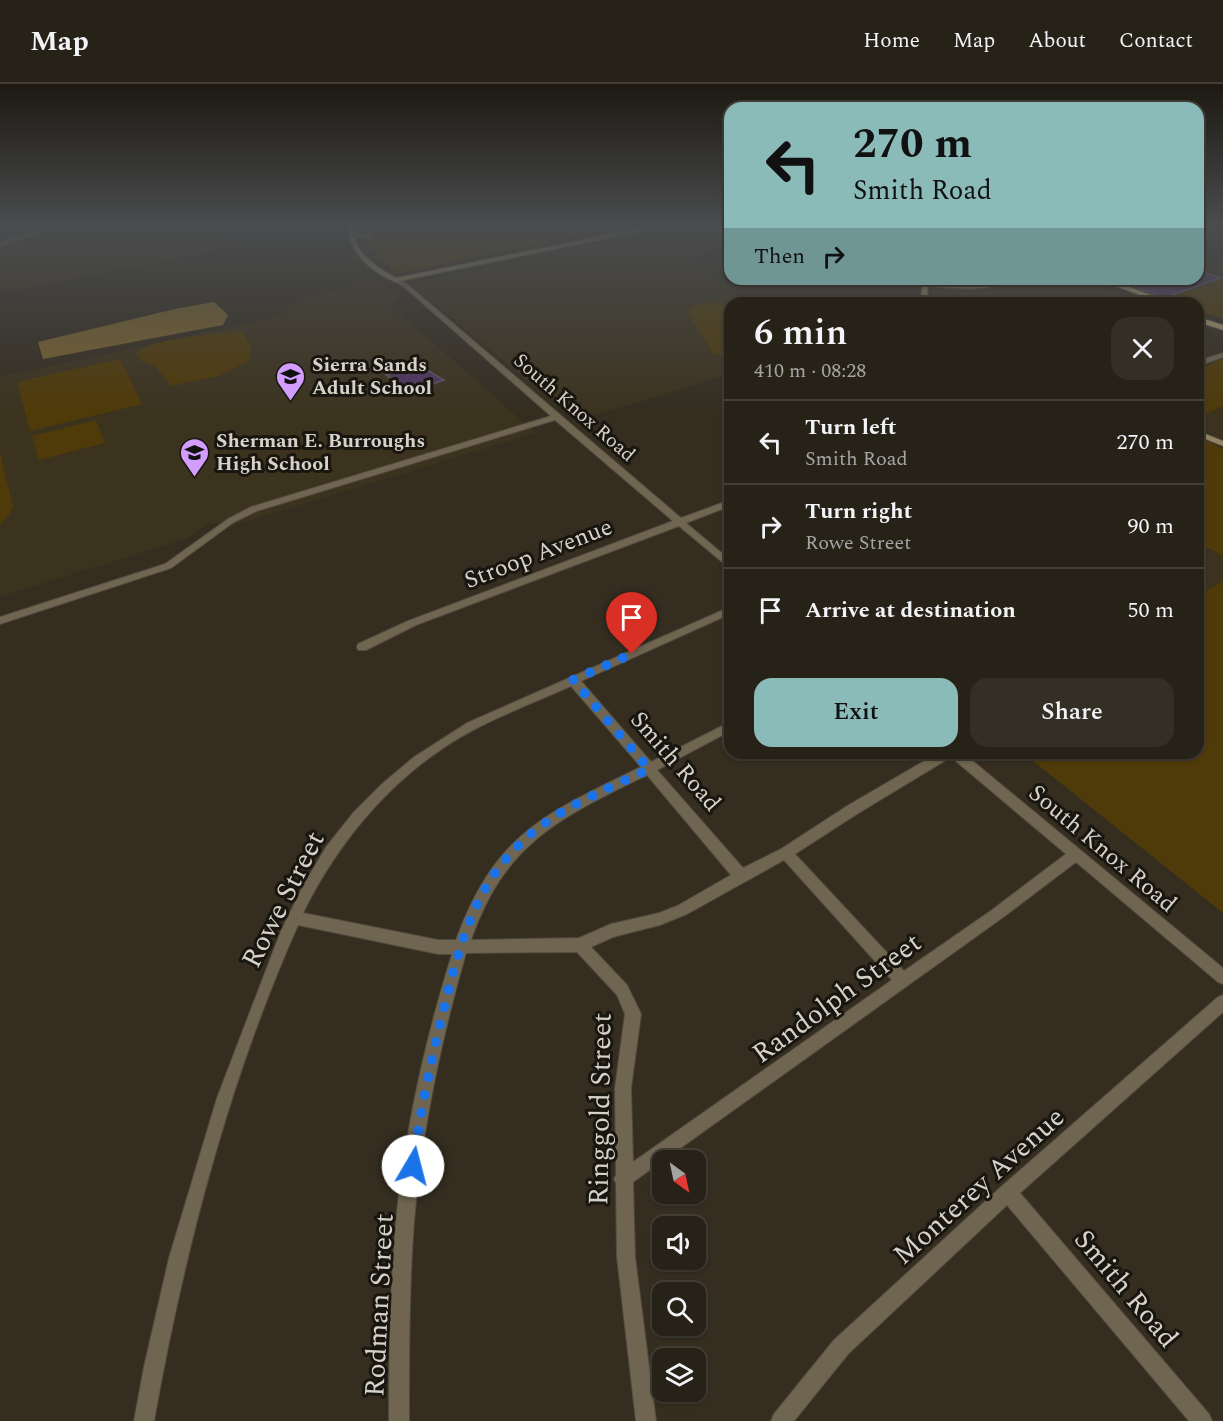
<!DOCTYPE html>
<meta charset="utf-8">
<style>
body{margin:0;font-family:Spectral,serif;background:#332f25;color:#f1f3f6;height:100vh;display:flex;flex-direction:column;font-size:22px;white-space:nowrap}
*{box-sizing:border-box;margin:0}
p{font-size:20px;color:#a4a4a2}
.icon{flex:none;width:33px;height:33px;fill:none;stroke:currentColor;stroke-width:2;stroke-linecap:round;stroke-linejoin:round}
.map{position:relative;flex:1;overflow:hidden}
.panel{position:absolute;left:724px;top:213px;width:480px;height:462px;display:flex;flex-direction:column;background:#272218;border-radius:18px;box-shadow:0 2px 4px #0004,0 0 0 2px #433f37}
.panel>*{flex:none}
.top-card{position:absolute;left:724px;top:18px;width:480px;height:183px;border-radius:18px;box-shadow:0 2px 4px #0004,0 0 0 2px #433f37;background:#8bbbb9;color:#111;overflow:hidden}
.needle{width:39px;rotate:147deg}
.tools{position:absolute;left:652px;top:1066px;display:grid;gap:12px}
.tools a{display:grid;place-items:center;width:54px;height:54px;border-radius:12px;background:#272218;box-shadow:0 2px 4px #0004,0 0 0 2px #433f37;font-size:30px}
.pin{position:absolute;display:grid;place-items:center;width:51px;height:51px;color:#fff;margin:-62px -26px;border-radius:50% 50% 50% 0;rotate:-45deg;box-shadow:0 0 6px #0007}
.pin .icon{rotate:45deg}
.me{position:absolute;width:66px;margin:-33px;rotate:8deg;stroke-linejoin:round;filter:drop-shadow(0 0 4px #0008)}
.turn{display:flex;align-items:center;gap:21px;height:126px;padding:0 30px;font-size:27px}
.turn .icon{width:78px;height:78px;stroke-width:2.5}
.turn b{display:block;font-size:42px;line-height:51px}
.then{display:flex;align-items:center;height:57px;padding:0 30px;background:#0003;gap:12px;font-size:22px}
.round{display:grid;place-items:center;flex:none;width:63px;height:63px;border-radius:18px;background:#332f25}
.summary{display:flex;align-items:center;justify-content:space-between;height:102px;padding:0 30px}
h1{font-size:36px;font-weight:600;line-height:45px}
.primary-button{display:flex;gap:12px;margin-top:auto;padding:12px 30px}
.primary-button a{flex:1;height:69px;border-radius:18px;background:#8bbbb9;color:#111;font-size:24px;font-weight:600;line-height:69px;text-align:center}
.primary-button a+a{background:#332f25;color:#f1f3f6}
ul{padding:0;list-style:none}
li{display:flex;align-items:center;gap:18px;height:84px;padding:0 30px;border-top:2px solid #433f37}
li div{flex:1}
li b{display:block;font-size:22px}
li em{font-style:normal}
header{display:flex;align-items:center;gap:36px;box-sizing:border-box;height:84px;padding:0 30px;background:#272218;border-bottom:2px solid #433f37}
header strong{font-size:28px}
nav{display:flex;gap:33px;margin-inline-start:auto;font-size:21px}
.map>svg:first-child{display:block}
</style>
<header>
<strong>Map</strong>
<nav><a>Home</a><a>Map</a><a>About</a><a>Contact</a></nav>
</header>
<div class="map">
<svg width="1223" height="1337" viewBox="0 0 1223 1337">
<rect width="100%" height="100%" fill="#342d20"/>
<g fill="#3c331f">
<path d="M113 140H148L246 161 17 206 0 205V163L46 149 74 150Z"/>
<path d="M684 144 730 149V162L682 174 731 200 744 219H730V290L577 337 413 202 418 198 655 146Z"/>
<path d="M1223 171V194L1164 215 1107 195H1198L1199 185 1218 180 1217 173Z"/>
<path d="M373 194 384 203 391 204 400 212 391 222 536 349 228 443 209 438 188 454 0 513V293L275 233 302 214 346 204 350 200Z"/>
<path d="M1027 195H1079L1145 219H930L928 216 931 205 983 204Z"/>
<path d="M1223 322V356L1199 345 1198 333Z"/>
<path d="M1198 459 1223 472V497L1199 510Z"/>
</g>
<g fill="#4f3a09">
<path d="M364 140H636L401 189 396 188 366 160 365 149 363 148Z"/>
<path d="M1223 194V235L1199 227 1198 219H1176L1166 216Z"/>
<path d="M705 218 730 220V275L713 269 687 228 692 222Z"/>
<path d="M242 247 251 263 249 277 218 292 171 302 156 283 142 277 136 269C159 252 213 251 242 247Z"/>
<path d="M1223 274V322L1199 333V285Z"/>
<path d="M120 275 142 320 30 347 17 298Z"/>
<path d="M96 336 105 359 39 376 32 352Z"/>
<path d="M1199 353 1223 365V472L1199 459Z"/>
<path d="M0 369 13 422 10 429 0 440Z"/>
<path d="M1223 497V829L1023 669H1198L1199 511Z"/>
</g>
<path fill="#79612e" d="M214 218 228 231 223 241 43 275 38 258 175 225Z"/>
<g fill="#4f3762" stroke="#5d5664" stroke-width="1.5">
<path d="M1198 186 1221 194 1164 214 1115 195H1198Z"/>
<path d="M417 280 444 296 412 307 386 291Z"/>
</g>
<g fill="none" stroke-linecap="round" stroke-linejoin="round">
<defs>
<g id="street">
<path d="M59 140H68L0 162V158Z"/>
<path d="M236 140H266L251 145Z"/>
<path d="M395 194 407 200 681 434 730 416V422L686 439 730 476V483L727 482 679 442 416 541 366 566H358L357 563 358 560 408 537 673 437 555 336 257 427 234 438 171 484 0 540V533L165 480 228 435 251 423 551 332 403 202 393 197Z"/>
<path d="M1223 269V273L1198 282V277Z"/>
<path d="M730 523V530L581 597 651 678 730 638V647L657 686 743 784 781 765 847 722 938 669H963L1223 884V900L1218 898 1076 778 1002 834 633 1098 635 1173 656 1337H636L617 1173 616 1099 614 1095 616 1091 615 1004 625 930 617 911 577 868 466 869C441 956 422 1047 414 1137 409 1203 409 1270 409 1337H389C389 1270 390 1203 396 1137 405 1047 425 956 452 870H438L298 841C228 998 184 1168 154 1337H134L144 1283 169 1174 217 1014 281 847 303 802 326 763 353 729 382 700 414 673 467 639ZM571 602 641 683C545 730 495 749 456 856H438L303 829C341 752 399 685 475 645 506 629 540 616 571 602ZM951 673 1066 770 992 826 904 887 795 770 857 730ZM647 691 731 791 677 822 659 829 611 840 579 854 471 856C505 758 560 734 647 691ZM784 776 892 896 633 1078 631 1004 641 930 627 901 591 863 613 853 660 841 687 830Z"/>
<path d="M1223 911V928L1020 1109 1209 1330 1212 1337H1189L1007 1121 848 1270 794 1337H771L774 1330 834 1256 1002 1102 1218 913Z"/>
</g>
<g id="secondary">
<path d="M349 140H358V150L372 152 370 155 354 152C359 173 379 184 396 194L649 142 697 140 730 144V147L689 143 649 146 395 198C372 188 346 168 349 140Z"/>
<path d="M896 195 956 200 1016 195C991 208 956 205 928 202L927 219H921L922 201Z"/>
<path d="M1198 347 1223 357V362L1198 352Z"/>
</g>
<g id="primary">
<path d="M1097 195H1108L1172 219H1161Z"/>
<path d="M1198 233 1223 241V246L1198 238Z"/>
</g>
</defs>
<use href="#street" stroke="#514b3f" stroke-width="2"/>
<use href="#secondary" stroke="#514b3f" stroke-width="2"/>
<use href="#primary" stroke="#514b3f" stroke-width="2"/>
<use href="#street" fill="#6f6550" fill-rule="evenodd"/>
<use href="#secondary" fill="#948361" fill-rule="evenodd"/>
<use href="#primary" fill="#b09a6f" fill-rule="evenodd"/>
</g>
<linearGradient id="sky" x2="0" y2="1"><stop stop-color="#1d1912"/><stop offset="0.43" stop-color="#4a4c4e"/><stop offset="1" stop-color="#4a4c4e" stop-opacity="0"/></linearGradient>
<rect width="1223" height="328" fill="url(#sky)"/>
<g fill="none" stroke-linecap="round" stroke-linejoin="round">
<path stroke="#1a73e8" stroke-width="10" stroke-dasharray="0 18" d="M413 1082C420 1029 431 976 444 924 459 863 474 802 523 757 558 724 606 706 649 685L573 596 632 570"/>
</g>
<defs>
<symbol id="school-pin" viewBox="-11 -11 22 30"><path d="M0 17L-7.5 6A9.5 9.5 0 1 1 7.5 6Z" fill="#d29dfd" stroke="#191610"/><path d="M0-5L7-2L0 1L-7-2ZM-4 1L0 2.5L4 1V4Q0 6-4 4Z" fill="#111"/></symbol>
</defs>
<g fill-rule="evenodd">
<use href="#school-pin" x="274" y="276" width="33" height="45"/>
<use href="#school-pin" x="178" y="352" width="33" height="45"/>
</g>
<g text-anchor="middle" stroke-width="6" stroke-linejoin="round" paint-order="stroke">
<g font-size="20" font-weight="bold" fill="#d6d2ca" stroke="#191610" text-anchor="start">
<text x="312" y="287">Sierra Sands<tspan x="312" dy="23">Adult School</tspan></text>
<text x="216" y="363">Sherman E. Burroughs<tspan x="216" dy="23">High School</tspan></text>
</g>
<g font-size="20" fill="#d6d2ca" stroke="#191610">
<text transform="translate(575 323) rotate(41)" y="7">South Knox Road</text>
</g>
<g font-size="24" fill="#d6d2ca" stroke="#191610">
<text transform="translate(538 469) rotate(-21)" y="8">Stroop Avenue</text>
<text transform="translate(676 677) rotate(49)" y="8">Smith Road</text>
<text transform="translate(1103 764) rotate(40)" y="8">South Knox Road</text>
</g>
<g font-size="28" fill="#d6d2ca" stroke="#191610">
<text transform="translate(282 815) rotate(-63)" y="10">Rowe Street</text>
<text transform="translate(836 913) rotate(-36)" y="10">Randolph Street</text>
<text transform="translate(599 1025) rotate(-89)" y="10">Ringgold Street</text>
<text transform="translate(978 1101) rotate(-42)" y="10">Monterey Avenue</text>
<text transform="translate(1127 1204) rotate(50)" y="10">Smith Road</text>
<text transform="translate(378 1221) rotate(-87)" y="10">Rodman Street</text>
</g>
</g>
</svg>
<div class="tools">
<a><svg class="needle" viewBox="-14 -14 28 28"><path d="M0-13l5 13h-10z" fill="#e53935"/><path d="M0 13l5-13h-10z" fill="#a4a4a2"/></svg></a>
<a><svg class="icon" aria-label="sound" viewBox="0 0 24 24"><path d="M4 9h4l5-4v14l-5-4H4zM17 9q2 3 0 6"/></svg></a>
<a><svg class="icon" aria-label="search" viewBox="0 0 24 24"><circle cx="10" cy="10" r="6"/><path d="M15 15l6 6"/></svg></a>
<a><svg class="icon" aria-label="layers" viewBox="0 0 24 24"><path d="M12 4l9 5-9 5-9-5zM3 14l9 5 9-5"/></svg></a>
</div>
<div class="pin" style="left:632px;top:570px;background:#d93025"><svg class="icon" aria-label="arrive" viewBox="0 0 24 24"><path d="M6 21V4h12l-3 4 3 4H6"/></svg></div>
<svg class="me" style="left:413px;top:1082px" viewBox="-20 -20 40 40"><circle r="19" fill="#fff"/><path d="M0-13L10 11 0 6-10 11z" fill="#1a73e8"/></svg>
<div class="top-card">
<div class="turn"><svg class="icon" aria-label="left" viewBox="0 0 24 24"><path d="M17 20v-9H6M10 6l-5 5 5 5"/></svg><div><b>270 m</b>Smith Road</div></div>
<div class="then">Then<svg class="icon" aria-label="right" viewBox="0 0 24 24"><path d="M7 20v-9h11M14 6l5 5-5 5"/></svg></div>
</div>
<section class="panel">
<div class="summary"><div><h1>6 min</h1><p>410 m · 08:28</p></div><a class="round"><svg class="icon" aria-label="close" viewBox="0 0 24 24"><path d="M6 6l12 12M18 6L6 18"/></svg></a></div>
<ul>
<li><svg class="icon" aria-label="left" viewBox="0 0 24 24"><path d="M17 20v-9H6M10 6l-5 5 5 5"/></svg><div><b>Turn left</b><p>Smith Road</p></div><em>270 m</em></li>
<li><svg class="icon" aria-label="right" viewBox="0 0 24 24"><path d="M7 20v-9h11M14 6l5 5-5 5"/></svg><div><b>Turn right</b><p>Rowe Street</p></div><em>90 m</em></li>
<li><svg class="icon" aria-label="arrive" viewBox="0 0 24 24"><path d="M6 21V4h12l-3 4 3 4H6"/></svg><div><b>Arrive at destination</b></div><em>50 m</em></li>
</ul>
<div class="primary-button"><a>Exit</a><a>Share</a></div>
</section>
</div>
